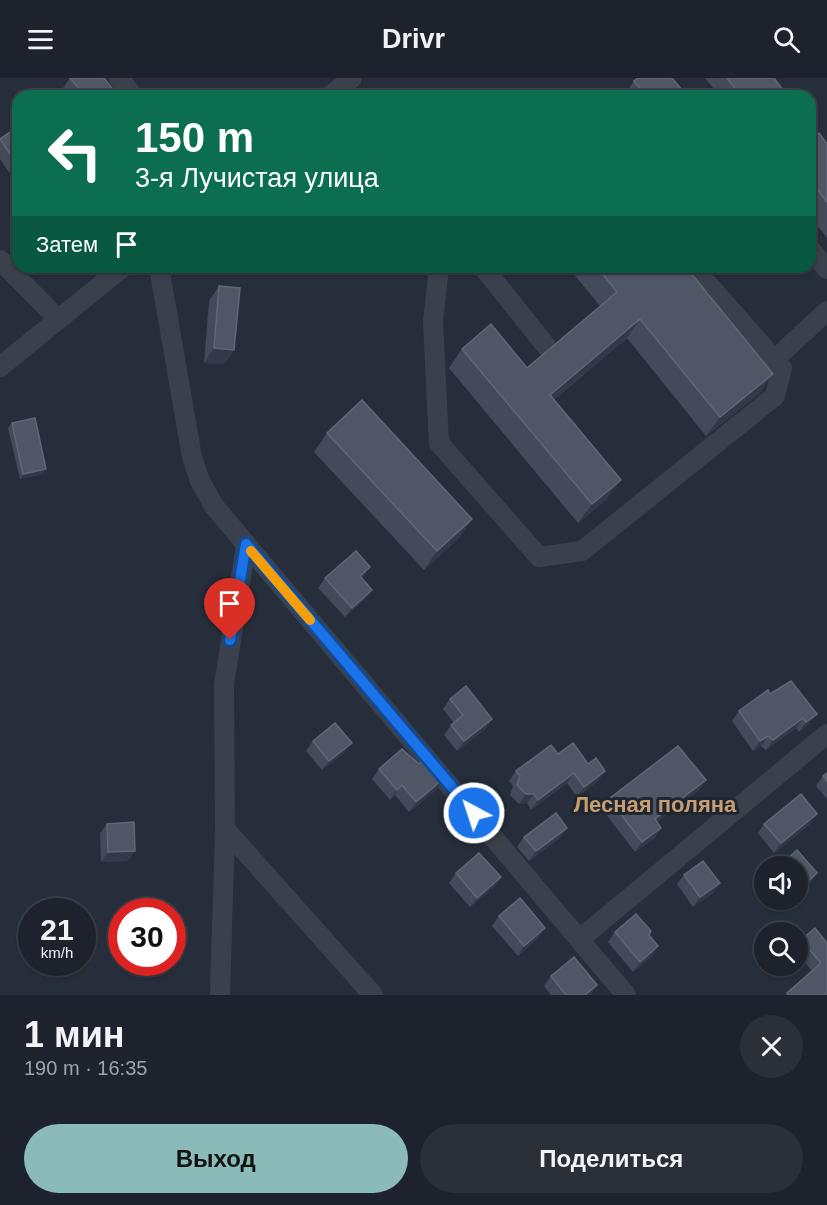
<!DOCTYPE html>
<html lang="ru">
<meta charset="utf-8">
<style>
body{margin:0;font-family:Helvetica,sans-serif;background:#2a2f38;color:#f1f3f6;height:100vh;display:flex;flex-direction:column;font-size:22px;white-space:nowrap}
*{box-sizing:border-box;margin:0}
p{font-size:20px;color:#a0a4a9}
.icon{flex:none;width:33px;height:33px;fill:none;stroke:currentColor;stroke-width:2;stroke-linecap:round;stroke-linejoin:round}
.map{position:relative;height:917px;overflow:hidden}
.panel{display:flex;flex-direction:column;background:#1d222c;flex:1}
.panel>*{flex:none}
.top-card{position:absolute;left:12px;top:12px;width:804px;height:183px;border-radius:18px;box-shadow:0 2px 4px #0004,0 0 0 2px #3b3f48;background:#0b6e4f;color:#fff;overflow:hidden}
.tools{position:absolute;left:754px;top:778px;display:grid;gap:12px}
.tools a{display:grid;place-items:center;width:54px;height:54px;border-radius:50%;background:#1d222c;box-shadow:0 2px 4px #0004,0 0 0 2px #3b3f48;font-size:30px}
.speed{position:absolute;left:18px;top:820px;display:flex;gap:12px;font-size:30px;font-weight:700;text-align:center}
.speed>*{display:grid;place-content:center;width:78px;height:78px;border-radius:50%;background:#1d222c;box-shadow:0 2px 4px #0004,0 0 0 2px #3b3f48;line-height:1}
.speed small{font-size:15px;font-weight:400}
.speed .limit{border:9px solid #d22;background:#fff;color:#111}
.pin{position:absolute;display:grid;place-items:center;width:51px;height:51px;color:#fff;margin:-62px -26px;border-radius:50% 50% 50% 0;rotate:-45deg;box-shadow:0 0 6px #0007}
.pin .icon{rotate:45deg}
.me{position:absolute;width:66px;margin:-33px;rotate:320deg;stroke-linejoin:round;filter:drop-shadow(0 0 4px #0008)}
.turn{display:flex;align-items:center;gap:21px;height:126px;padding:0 24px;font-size:27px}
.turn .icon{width:78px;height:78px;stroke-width:2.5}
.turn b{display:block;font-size:42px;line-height:51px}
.then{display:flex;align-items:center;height:57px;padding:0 24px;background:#0003;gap:12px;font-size:22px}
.round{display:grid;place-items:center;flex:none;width:63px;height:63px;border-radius:32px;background:#2a2f38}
.summary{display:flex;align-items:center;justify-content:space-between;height:102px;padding:0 24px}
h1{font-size:36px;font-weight:700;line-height:45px}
.button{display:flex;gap:12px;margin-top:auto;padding:12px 24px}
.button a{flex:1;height:69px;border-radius:36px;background:#8bbbb9;color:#111;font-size:24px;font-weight:700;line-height:69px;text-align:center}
.button a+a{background:#2a2f38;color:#f1f3f6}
header{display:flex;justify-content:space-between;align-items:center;height:78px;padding:0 24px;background:#1d222c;font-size:27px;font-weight:700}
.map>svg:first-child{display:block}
</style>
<header><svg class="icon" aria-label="menu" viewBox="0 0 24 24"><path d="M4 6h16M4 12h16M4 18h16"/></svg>Drivr<svg class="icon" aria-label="search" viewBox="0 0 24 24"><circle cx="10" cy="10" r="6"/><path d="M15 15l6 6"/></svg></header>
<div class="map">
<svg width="827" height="917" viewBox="0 0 827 917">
<rect width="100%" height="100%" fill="#272e3b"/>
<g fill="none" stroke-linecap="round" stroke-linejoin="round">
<g stroke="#3b414c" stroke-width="20">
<path d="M119 0 133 18"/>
<path d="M330 18 352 0"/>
<path d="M810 171 827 191"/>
<path d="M0 182 58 241"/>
<path d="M159 189 192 379 200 403 214 428 626 917"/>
<path d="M439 189 433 244 439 365 539 479 582 473 775 318 782 290 693 189"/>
<path d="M483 189 546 268"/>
<path d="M774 282 827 233"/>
<path d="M0 289 123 189"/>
<path d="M225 751 373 917"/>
<path d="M581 860 827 656"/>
<path d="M220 917 225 751 224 607 246 467"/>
</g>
</g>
<g fill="#434b5a">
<path d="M70 0 112 18H70L63 10Z"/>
<path d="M705 0H774L787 18H720Z"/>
<path d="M634 3 687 18H624Z"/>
<path d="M18 49V96L13 100 0 81V61Z"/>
<path d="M810 62 827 66V160L810 138Z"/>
<path d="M568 189H686L760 315 706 358 627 260 554 322 607 421 578 445 449 290 462 271 527 290 600 228Z"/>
<path d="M219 208 234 272 224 286 204 285 209 223Z"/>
<path d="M12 345 43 396 20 401 8 350Z"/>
<path d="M327 355 472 441 459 460 424 492 314 374Z"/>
<path d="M370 489 362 500 365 521 345 539 318 510 325 500Z"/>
<path d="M770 616 810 645 799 654 796 650 766 672 761 668 753 673 732 643 739 633Z"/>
<path d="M450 621 492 641 485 651 457 673 444 657 451 647 454 645 443 631Z"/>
<path d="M313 663 345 674 322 692 306 673Z"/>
<path d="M558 676 598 703 577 719 567 705 531 732 527 725 519 726 510 717 513 708 509 703 516 693Z"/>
<path d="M419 686 443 701 437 711 409 734 395 717 390 722 372 701 379 691Z"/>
<path d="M827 695V721L816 708 823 698Z"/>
<path d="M706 702 699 712 657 744 655 760 635 774 602 731 609 721Z"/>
<path d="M107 746 128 783 101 784 100 755Z"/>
<path d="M764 746H810L774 775 758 755Z"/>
<path d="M567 750 560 760 529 783 517 769 524 759Z"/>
<path d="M797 772 817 795 810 805 798 815V789H780L785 783Z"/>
<path d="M456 795 501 799 494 809 470 829 449 805Z"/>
<path d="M684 797 720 805 713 815 693 829 677 806Z"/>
<path d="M499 838 538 860 518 878 492 848Z"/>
<path d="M120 848H122V880H112L113 858Z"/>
<path d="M615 854 649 857 658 868 652 878 633 894 608 864Z"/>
<path d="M801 862 827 865V917H785L812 893 798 876V866Z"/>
<path d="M551 898 597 907 590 917H551L544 908Z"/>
</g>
<g fill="#323a49">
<path d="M640 241 627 260 537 336 550 317Z"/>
<path d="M214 270 234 272 224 286 204 285Z"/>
<path d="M773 296 760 315 706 358 720 339Z"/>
<path d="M46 391 43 396 20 401 23 396Z"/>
<path d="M621 402 607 421 578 445 592 426Z"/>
<path d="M472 441 459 460 424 492 437 473Z"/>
<path d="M370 489 363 499 353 508 360 498Z"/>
<path d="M372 512 365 521 345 539 352 530Z"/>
<path d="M817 636 810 645 799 654 806 644Z"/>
<path d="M803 640 796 650 766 672 773 662Z"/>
<path d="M492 641 485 651 457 673 464 663Z"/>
<path d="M768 658 761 668 753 673 760 663Z"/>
<path d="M352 665 345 674 322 692 329 683Z"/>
<path d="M605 693 598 703 577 719 584 709Z"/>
<path d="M574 695 567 705 531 732 538 722Z"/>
<path d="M443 701 437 711 409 734 416 724Z"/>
<path d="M706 702 699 712 648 751 655 741Z"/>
<path d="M402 707 395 717 390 722 397 712Z"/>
<path d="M526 716H534L527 725 519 726Z"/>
<path d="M817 736 810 746 774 775 781 765Z"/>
<path d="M567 750 560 760 529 783 536 773Z"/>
<path d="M661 750 655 760 635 774 642 764Z"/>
<path d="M135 773 128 783 101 784 108 774Z"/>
<path d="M817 795 810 805 798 815 805 806Z"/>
<path d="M501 799 494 809 470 829 477 820Z"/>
<path d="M720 805 713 815 693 829 700 819Z"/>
<path d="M545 850 538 860 518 878 524 868Z"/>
<path d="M658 868 652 878 633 894 640 884Z"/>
<path d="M119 870 122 871V880H112Z"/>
<path d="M597 907 590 917H585Z"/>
</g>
<g fill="#4f5766" stroke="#606775" stroke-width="1.5">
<path d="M70 0H104L115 14 110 18H73L80 12Z"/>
<path d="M638 0H672L687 18H646L634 3Z"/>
<path d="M727 0H774L787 17 741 18Z"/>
<path d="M18 49V88L0 61Z"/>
<path d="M819 55 827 66V124L810 102V62Z"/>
<path d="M597 189H686L773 296 720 339 640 241 550 317 621 402 592 426 462 271 491 246 527 290 617 214Z"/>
<path d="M219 208 240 210 234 272 214 270Z"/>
<path d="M362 322 472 441 437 473 327 355Z"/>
<path d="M35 340 46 391 23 396 12 345Z"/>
<path d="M356 473 370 489 360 498 372 512 352 530 325 500Z"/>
<path d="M791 603 817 636 806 644 803 640 773 662 768 658 760 663 739 633 768 612 770 616Z"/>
<path d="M466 608 492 641 464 663 451 647 463 637 450 621Z"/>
<path d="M335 645 352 665 329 683 313 663Z"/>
<path d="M573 665 588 686 596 680 605 693 584 709 574 695 538 722 534 716H526L517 707 520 698 516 693 551 667 558 676Z"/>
<path d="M678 668 706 702 655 741 661 750 642 764 609 721Z"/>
<path d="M402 671 419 686 426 680 443 701 416 724 402 707 397 712 379 691Z"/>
<path d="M827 695V703L823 698Z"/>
<path d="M801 716 817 736 781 765 764 746Z"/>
<path d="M556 735 567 750 536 773 524 759Z"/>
<path d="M134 744 135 773 108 774 107 746Z"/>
<path d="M797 772 817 795 805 806 798 798V789H790L785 783Z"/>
<path d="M479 775 501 799 477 820 456 795Z"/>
<path d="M703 783 720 805 700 819 684 797Z"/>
<path d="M520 820 545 850 524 868 499 838Z"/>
<path d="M636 836 651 853 649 857 658 868 640 884 615 854Z"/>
<path d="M120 848H122V871L119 870Z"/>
<path d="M815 850 827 865V917H789L787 915 821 885 801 862Z"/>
<path d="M574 879 597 907 585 917H566L551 898Z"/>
</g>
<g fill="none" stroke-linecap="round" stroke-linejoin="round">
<defs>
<path id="route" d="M230 562 246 466 474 735"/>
</defs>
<use href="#route" stroke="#114b97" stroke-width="15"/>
<use href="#route" stroke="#1a73e8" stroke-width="10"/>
<path stroke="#f59e0b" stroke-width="10" d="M251 473 310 542"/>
</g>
<g text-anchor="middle" stroke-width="6" stroke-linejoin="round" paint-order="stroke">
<g font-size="22" font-weight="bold" fill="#c79e71" stroke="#202631">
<text x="655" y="734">Лесная поляна</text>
</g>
</g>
</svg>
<div class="tools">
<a><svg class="icon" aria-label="sound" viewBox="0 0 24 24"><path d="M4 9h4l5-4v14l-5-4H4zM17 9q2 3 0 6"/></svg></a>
<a><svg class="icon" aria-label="search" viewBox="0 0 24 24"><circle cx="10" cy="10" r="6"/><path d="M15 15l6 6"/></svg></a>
</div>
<div class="speed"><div>21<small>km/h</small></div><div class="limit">30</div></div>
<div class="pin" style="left:230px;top:562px;background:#d93025"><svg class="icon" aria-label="arrive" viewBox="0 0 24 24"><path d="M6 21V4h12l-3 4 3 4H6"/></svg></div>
<svg class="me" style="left:474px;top:735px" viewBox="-20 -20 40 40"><circle r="17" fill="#1a73e8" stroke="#fff" stroke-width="3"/><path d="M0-11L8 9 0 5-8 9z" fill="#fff"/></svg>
<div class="top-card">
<div class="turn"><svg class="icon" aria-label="left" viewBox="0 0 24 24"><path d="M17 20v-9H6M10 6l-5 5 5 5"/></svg><div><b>150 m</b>3-я Лучистая улица</div></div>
<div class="then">Затем<svg class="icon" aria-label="arrive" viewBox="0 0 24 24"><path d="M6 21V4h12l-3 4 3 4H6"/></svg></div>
</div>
</div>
<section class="panel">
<div class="summary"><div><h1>1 мин</h1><p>190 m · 16:35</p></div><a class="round"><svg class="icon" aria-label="close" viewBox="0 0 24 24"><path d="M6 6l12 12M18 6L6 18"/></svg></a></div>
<div class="button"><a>Выход</a><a>Поделиться</a></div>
</section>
